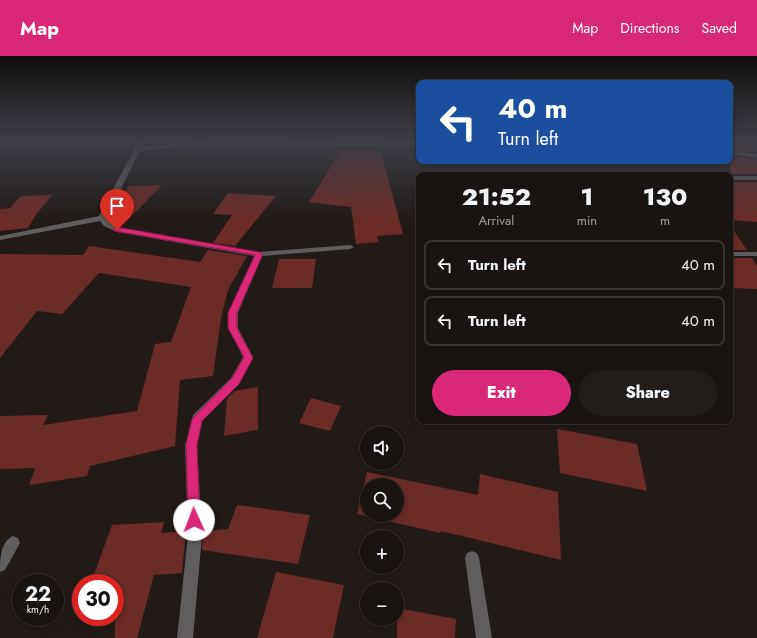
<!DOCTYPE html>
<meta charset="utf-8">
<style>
body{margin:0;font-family:Jost,sans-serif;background:#221d1a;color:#f1f3f6;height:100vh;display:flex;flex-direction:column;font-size:15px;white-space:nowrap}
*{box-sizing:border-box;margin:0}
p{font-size:13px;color:#9f9e9f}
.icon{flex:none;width:22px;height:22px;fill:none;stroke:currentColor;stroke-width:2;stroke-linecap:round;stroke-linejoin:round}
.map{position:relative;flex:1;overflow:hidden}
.details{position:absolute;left:416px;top:116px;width:317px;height:252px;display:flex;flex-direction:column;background:#191411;border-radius:8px;box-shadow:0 2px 6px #0003,0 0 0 1px #373331}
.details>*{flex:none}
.hud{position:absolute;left:416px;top:24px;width:317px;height:84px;border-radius:8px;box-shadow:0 2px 6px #0003,0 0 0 1px #373331;background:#1a4fa0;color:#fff;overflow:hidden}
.controls{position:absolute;left:360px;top:370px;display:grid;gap:8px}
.controls a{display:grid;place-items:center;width:44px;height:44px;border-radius:50%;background:#191411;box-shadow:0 2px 6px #0003,0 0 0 1px #373331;font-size:20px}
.speed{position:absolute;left:12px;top:518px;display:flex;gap:8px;font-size:20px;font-weight:700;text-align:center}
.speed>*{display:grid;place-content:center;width:52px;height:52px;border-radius:50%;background:#191411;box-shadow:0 2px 6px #0003,0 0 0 1px #373331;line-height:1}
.speed small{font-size:10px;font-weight:400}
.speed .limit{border:6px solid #d22;background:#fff;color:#111}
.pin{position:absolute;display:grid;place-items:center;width:34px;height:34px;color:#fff;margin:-41px -17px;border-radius:50% 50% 50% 0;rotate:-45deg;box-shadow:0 0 4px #0007}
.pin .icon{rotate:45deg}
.me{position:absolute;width:44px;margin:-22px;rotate:358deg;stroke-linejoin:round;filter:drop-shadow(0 0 3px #0008)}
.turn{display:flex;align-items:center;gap:14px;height:84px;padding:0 16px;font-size:18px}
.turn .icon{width:52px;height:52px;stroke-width:2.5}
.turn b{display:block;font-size:28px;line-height:34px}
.eta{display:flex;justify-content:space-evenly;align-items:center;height:68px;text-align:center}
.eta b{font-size:24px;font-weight:800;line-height:28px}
.cta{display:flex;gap:8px;margin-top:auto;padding:8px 16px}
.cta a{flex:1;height:46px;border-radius:24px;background:#db2777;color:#fff;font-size:16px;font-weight:800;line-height:46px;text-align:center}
.cta a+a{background:#221d1a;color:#f1f3f6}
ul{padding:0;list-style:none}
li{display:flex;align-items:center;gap:12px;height:50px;margin:0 8px 6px;padding:0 8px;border:2px solid #373331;border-radius:8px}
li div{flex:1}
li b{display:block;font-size:15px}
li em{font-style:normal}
header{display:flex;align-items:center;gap:24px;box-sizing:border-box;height:56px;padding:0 20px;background:#db2777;color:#fff}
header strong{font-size:19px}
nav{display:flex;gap:22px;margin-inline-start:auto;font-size:14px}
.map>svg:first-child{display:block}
</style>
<header>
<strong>Map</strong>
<nav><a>Map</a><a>Directions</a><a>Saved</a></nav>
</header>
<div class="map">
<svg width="757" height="582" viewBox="0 0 757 582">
<rect width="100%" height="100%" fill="#211a17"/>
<g fill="#6b2b27" fill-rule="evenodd">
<path d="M730 84 749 86 757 96 730 93Z"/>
<path d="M341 94 381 96 403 178 377 180 379 186 356 188 351 151 309 146Z"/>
<path d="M730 100 757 103V118H730Z"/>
<path d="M730 126H757V166L730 164Z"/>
<path d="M162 129 121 171 116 168 128 130Z"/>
<path d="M228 137 276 140 235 190 213 187 232 159 213 158Z"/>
<path d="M52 139 35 160 28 172 0 175V153L10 152 21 140Z"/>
<path d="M730 169 747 194H730Z"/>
<path d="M89 190 200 206 208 194 247 200 228 234 221 262 213 320 180 324 175 390 90 410 87 420 29 429 35 412 0 413V360L48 359 43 369 137 355 155 288 171 286 191 231 99 217 62 258 37 255 0 302V198L83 199Z"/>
<path d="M730 202H752L757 210V233L730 232Z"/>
<path d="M279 203H316L312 232H272Z"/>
<path d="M258 331V374L224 380 227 342 235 335Z"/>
<path d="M311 342 341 350 330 375 299 367Z"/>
<path d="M557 373 637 388 647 435 560 417Z"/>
<path d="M367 416 478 439 480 418 558 436 561 504 441 475 440 477 357 458ZM367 429H397V459H367Z"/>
<path d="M237 449 310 459 298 508 202 494 203 475 228 473Z"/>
<path d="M164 466 161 477 186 475 182 517 154 519 137 582H115V527H91L112 469Z"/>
<path d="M276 516 344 529 333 582H257Z"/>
<path d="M397 552 456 563 455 582H397Z"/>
</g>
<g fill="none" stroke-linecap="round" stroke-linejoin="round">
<g fill="#605d5f" fill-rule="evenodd">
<path d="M139 84H145L142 91 209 84H227L224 86 140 95 106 162 110 166 119 172 259 196 350 189 354 191 350 193 262 200 238 257V272L253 301 239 328 202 365 197 389 202 479 193 582H177L188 479 185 389 193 359 231 322 243 301 228 272V257L254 200 117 176 104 170 100 165 0 184V180L99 160Z"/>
<path d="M264 84 298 85 305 84 304 85 370 87 419 84V88C368 91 318 91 267 86Z"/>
<path d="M730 94 757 98V102L730 98Z"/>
<path d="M599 117 602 118 603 119H596Z"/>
<rect x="730" y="120" width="27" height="4"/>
<rect x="730" y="196" width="27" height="4"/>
<path d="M13 480 18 482 20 487 5 514 0 516C0 503 0 486 13 480Z"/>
<path d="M472 495 477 497 479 502 492 582H476L465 502 467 497Z"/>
</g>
</g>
<linearGradient id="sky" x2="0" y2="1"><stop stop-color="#120e0d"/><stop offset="0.51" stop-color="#3d3e47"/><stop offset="1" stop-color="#3d3e47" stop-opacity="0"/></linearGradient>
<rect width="757" height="165" fill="url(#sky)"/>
<path fill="#db2777" stroke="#8e194d" d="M117 171 259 196 263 198 237 257V272L253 302 239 328 202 365 197 389 200 464 198 468 194 470 190 468 188 464 186 389 192 363 232 322 244 301 228 272V257L255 199 114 175 113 174Z"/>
</svg>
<div class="controls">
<a><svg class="icon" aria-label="sound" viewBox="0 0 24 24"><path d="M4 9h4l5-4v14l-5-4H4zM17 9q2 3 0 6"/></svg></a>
<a><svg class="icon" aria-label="search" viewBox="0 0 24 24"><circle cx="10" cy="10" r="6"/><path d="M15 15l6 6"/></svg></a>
<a>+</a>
<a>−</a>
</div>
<div class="speed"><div>22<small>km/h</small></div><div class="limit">30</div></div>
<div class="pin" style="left:117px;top:174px;background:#d93025"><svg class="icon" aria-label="arrive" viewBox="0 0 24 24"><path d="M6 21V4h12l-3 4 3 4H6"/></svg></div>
<svg class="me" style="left:194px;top:464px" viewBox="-20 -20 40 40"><circle r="19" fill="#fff"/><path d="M0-13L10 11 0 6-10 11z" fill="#db2777"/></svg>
<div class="hud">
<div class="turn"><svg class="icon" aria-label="left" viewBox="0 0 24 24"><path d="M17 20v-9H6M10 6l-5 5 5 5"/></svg><div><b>40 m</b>Turn left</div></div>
</div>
<section class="details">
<div class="eta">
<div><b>21:52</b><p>Arrival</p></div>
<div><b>1</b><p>min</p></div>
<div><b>130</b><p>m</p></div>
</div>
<ul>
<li><svg class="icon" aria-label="left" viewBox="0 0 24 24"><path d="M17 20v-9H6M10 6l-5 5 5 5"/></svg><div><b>Turn left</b></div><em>40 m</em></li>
<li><svg class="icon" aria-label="left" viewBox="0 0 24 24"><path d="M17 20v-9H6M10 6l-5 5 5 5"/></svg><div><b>Turn left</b></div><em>40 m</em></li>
</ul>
<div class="cta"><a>Exit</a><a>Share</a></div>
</section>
</div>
